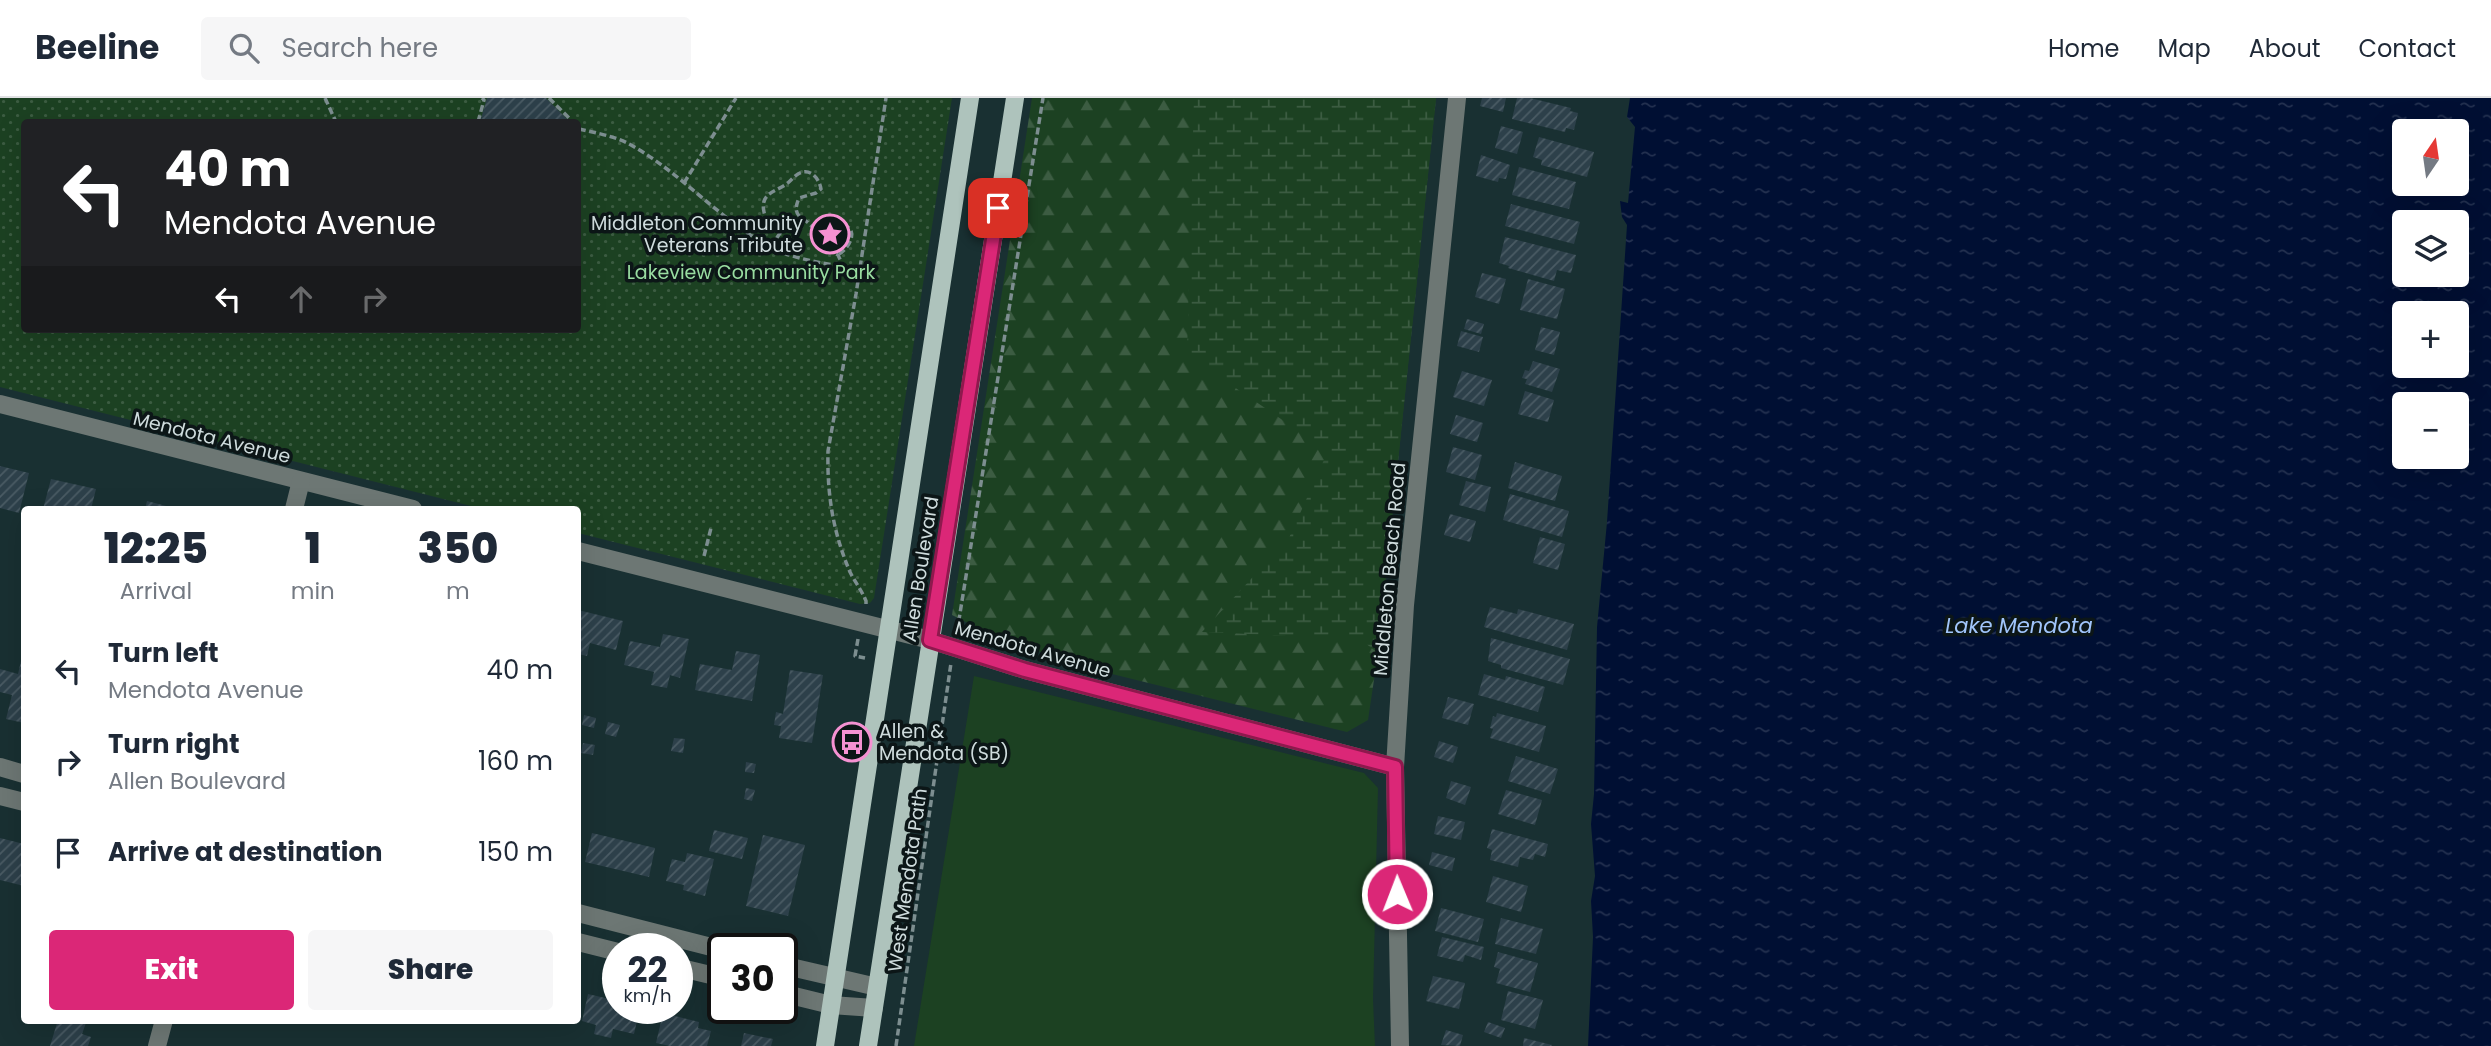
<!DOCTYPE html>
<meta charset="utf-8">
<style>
body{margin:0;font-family:Poppins,sans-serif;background:#f6f6f7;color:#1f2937;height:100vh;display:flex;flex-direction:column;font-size:26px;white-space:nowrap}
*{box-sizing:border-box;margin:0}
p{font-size:23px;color:#747a83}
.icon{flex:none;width:38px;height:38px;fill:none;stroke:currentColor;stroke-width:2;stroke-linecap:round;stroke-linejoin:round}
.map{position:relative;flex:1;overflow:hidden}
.panel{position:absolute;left:21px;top:408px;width:560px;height:518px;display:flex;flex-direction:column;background:#fff;border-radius:7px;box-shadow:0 7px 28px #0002}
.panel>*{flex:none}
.guide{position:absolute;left:21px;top:21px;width:560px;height:214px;border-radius:7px;box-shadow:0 7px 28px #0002;background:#202124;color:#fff;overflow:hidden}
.needle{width:46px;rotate:13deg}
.tools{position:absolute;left:2392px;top:21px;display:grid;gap:14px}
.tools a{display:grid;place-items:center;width:77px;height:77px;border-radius:7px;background:#fff;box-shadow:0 7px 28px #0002;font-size:35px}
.speed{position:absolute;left:602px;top:835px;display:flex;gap:14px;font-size:35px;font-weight:700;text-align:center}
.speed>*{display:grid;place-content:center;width:91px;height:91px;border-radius:50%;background:#fff;box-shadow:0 7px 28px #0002;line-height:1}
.speed small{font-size:18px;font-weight:400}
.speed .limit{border:4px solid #111;border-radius:10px;background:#fff;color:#111}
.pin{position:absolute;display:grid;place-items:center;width:60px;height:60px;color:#fff;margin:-30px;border-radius:14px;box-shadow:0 4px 10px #0006}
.me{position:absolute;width:77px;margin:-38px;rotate:359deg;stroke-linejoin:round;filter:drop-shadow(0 0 5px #0008)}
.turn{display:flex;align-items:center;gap:24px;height:147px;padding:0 28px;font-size:32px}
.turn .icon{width:91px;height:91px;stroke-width:2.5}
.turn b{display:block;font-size:49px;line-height:60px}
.lanes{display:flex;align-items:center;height:66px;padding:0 28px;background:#0003;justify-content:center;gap:35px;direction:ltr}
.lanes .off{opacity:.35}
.eta{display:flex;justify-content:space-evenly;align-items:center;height:119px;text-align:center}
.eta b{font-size:42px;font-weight:800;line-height:49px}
.button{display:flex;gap:14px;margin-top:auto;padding:14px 28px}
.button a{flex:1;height:80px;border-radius:7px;background:#db2777;color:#fff;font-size:28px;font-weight:800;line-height:80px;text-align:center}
.button a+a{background:#f6f6f7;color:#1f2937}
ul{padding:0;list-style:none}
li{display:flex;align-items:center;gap:21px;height:91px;padding:0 28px}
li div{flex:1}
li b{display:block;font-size:26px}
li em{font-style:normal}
header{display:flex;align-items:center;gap:42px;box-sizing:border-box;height:98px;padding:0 35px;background:#fff;border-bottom:2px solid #e0e1e3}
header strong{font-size:33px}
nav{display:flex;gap:38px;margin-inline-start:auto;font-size:24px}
.search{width:490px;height:63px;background:#f6f6f7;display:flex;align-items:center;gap:18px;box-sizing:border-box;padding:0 24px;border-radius:7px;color:#747a83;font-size:26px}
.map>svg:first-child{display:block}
</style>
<header>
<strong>Beeline</strong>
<div class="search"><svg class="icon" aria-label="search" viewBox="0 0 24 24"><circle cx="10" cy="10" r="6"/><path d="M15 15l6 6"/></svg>Search here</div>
<nav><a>Home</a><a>Map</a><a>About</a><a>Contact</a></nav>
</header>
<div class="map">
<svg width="2491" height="948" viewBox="0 0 2491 948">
<defs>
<pattern id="forest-firs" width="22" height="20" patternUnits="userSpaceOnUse" patternTransform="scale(1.75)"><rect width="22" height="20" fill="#1c4122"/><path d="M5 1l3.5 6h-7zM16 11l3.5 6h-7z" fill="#3c5c42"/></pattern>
<pattern id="wetland-marsh" width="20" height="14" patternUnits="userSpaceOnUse" patternTransform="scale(1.75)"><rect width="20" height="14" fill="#1c4122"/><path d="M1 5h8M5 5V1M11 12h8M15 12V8" fill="none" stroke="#3c5c42"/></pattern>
<pattern id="park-dots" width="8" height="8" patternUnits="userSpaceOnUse" patternTransform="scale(1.75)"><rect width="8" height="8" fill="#1c4122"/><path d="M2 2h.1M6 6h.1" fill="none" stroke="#3c5c42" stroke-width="1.8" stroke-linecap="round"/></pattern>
<pattern id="water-ripples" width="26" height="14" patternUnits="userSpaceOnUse" patternTransform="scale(1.75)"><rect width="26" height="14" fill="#000f33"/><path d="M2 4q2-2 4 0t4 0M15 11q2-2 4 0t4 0" fill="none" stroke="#243150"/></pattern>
<pattern id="building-hatch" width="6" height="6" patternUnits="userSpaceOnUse" patternTransform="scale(1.75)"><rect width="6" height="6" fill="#2d404a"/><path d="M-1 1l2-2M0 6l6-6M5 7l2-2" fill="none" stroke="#4a5b64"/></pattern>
</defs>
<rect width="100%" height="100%" fill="#193032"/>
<path fill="#1c4122" d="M974 578 1364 675 1378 690 1373 901 1375 948H914Z"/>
<path fill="url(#forest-firs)" d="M1032 0H1436L1378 555 1368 622 1347 634 1104 574 999 541 952 517Z"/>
<path fill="url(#wetland-marsh)" d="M1194 0H1436L1378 555 1360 541 1202 534 1289 440 1328 353 1187 257Z"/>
<path fill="url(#park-dots)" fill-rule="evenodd" d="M0 0H952L874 500 870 505 860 506 578 435V411H483L0 289ZM24 24H578V231H24Z"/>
<path fill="url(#water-ripples)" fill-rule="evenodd" d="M1630 0H2491V948H1588L1593 839 1591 803 1595 778 1591 726 1594 696 1597 529 1607 424 1627 127 1622 119 1620 103 1628 105 1635 29 1627 19ZM2404 33H2457V86H2404ZM2404 124H2457V177H2404ZM2404 215H2457V268H2404ZM2404 306H2457V359H2404Z"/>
<g fill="url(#building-hatch)">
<path d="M487 0H546L570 24H480Z"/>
<path d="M1482 0H1506L1503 14 1480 8Z"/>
<path d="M1517 0H1530L1571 10 1570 13 1578 15 1574 32 1566 30 1565 34 1512 21Z"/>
<path d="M1501 28 1523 34 1517 56 1495 50Z"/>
<path d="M1539 39 1594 54 1587 79 1541 67 1542 62 1533 59Z"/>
<path d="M1481 57 1510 67 1506 81 1499 80 1498 84 1476 78Z"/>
<path d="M1519 69 1576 84 1569 111 1512 97Z"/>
<path d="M1511 106 1580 124 1574 146 1505 128Z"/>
<path d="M1505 139 1576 157 1571 175 1557 172 1554 183 1508 170 1509 168 1499 165Z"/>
<path d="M1482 175 1506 181 1499 206 1475 199Z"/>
<path d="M1528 181 1565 191 1557 221 1520 212Z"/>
<path d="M1467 221 1484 226 1481 236 1464 231Z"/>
<path d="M1541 229 1560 234 1554 257 1535 252Z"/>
<path d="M1461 233 1483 239 1479 254 1457 248Z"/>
<path d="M1533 263 1560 271 1552 294 1525 286 1527 281 1522 280 1525 272 1529 273Z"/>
<path d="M1462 273 1492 282 1484 308 1453 299Z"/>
<path d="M1525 293 1554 302 1548 324 1518 316Z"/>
<path d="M1456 317 1483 325 1477 344 1450 336Z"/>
<path d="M1453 349 1482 357 1475 382 1446 374Z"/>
<path d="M1515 364 1562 378 1555 403 1508 390Z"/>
<path d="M0 368 29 375 19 415 0 410Z"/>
<path d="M51 381 96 391 91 411 75 408 74 411H43Z"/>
<path d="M1466 383 1491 389 1485 414 1459 407Z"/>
<path d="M1510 396 1569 413 1562 439 1503 422Z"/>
<path d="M147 403 170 409 169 411H145Z"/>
<path d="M1450 416 1476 423 1470 444 1444 437Z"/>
<path d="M1540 439 1565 446 1558 472 1533 465Z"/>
<path d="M1490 509 1517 516 1518 511 1574 526 1567 552 1484 529Z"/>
<path d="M578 512 623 523 616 552 590 545 587 558 578 556Z"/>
<path d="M663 536 689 541 680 580 670 577 667 590 651 587 654 574 624 567 630 543 660 549Z"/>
<path d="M1491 540 1570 561 1563 587 1501 570V567L1488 563Z"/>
<path d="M736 553 760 557 752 603 695 592 700 566 732 572Z"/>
<path d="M21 563 24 564V625L6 621 12 597 0 594V571L18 576Z"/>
<path d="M790 572 823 577 812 645 779 640 781 628 774 627 776 614 783 616Z"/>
<path d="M1484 576 1505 582 1506 578 1545 589 1538 614 1478 597Z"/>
<path d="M1448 599 1474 606 1468 627 1442 620Z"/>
<path d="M1497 615 1546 628 1539 654 1490 640 1493 631 1490 630 1493 618 1496 619Z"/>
<path d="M584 617 596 620 594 630 582 627Z"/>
<path d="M608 624 620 627 616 639 605 636Z"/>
<path d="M674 640 685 641 683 655 671 653Z"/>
<path d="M1439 643 1458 649 1453 665 1434 659Z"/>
<path d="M583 645 595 647 593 657 581 655Z"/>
<path d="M1516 658 1558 671 1550 696 1508 683Z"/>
<path d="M746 664 756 666 754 675 745 674Z"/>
<path d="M1451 683 1471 689 1465 707 1446 700Z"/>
<path d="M746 690 755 692 752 703 744 701Z"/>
<path d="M1506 692 1542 702 1535 727 1498 716Z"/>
<path d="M1438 718 1465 724 1461 742 1434 736Z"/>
<path d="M1492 731 1548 746 1545 759 1535 756 1533 762 1520 759 1518 769 1490 762 1492 752 1487 750Z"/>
<path d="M714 732 748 740 742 761 709 753Z"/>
<path d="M592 735 655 750 649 779 585 764Z"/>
<path d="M763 737 805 747 788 818 746 808Z"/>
<path d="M0 740 24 746V788L0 782Z"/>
<path d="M1432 754 1455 760 1452 773 1429 767Z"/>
<path d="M687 755 714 761 705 798 683 792 684 787 666 783 672 761 685 764Z"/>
<path d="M1493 778 1528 788 1521 814 1486 804Z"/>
<path d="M1441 810 1484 821 1478 844 1435 833Z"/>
<path d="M1501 820 1543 831 1536 856 1495 846Z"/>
<path d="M1442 839 1484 849 1481 862 1465 857 1463 864 1437 858Z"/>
<path d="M1498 854 1538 865 1530 894 1496 885 1500 871 1494 869Z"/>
<path d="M1433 878 1465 885 1459 911 1426 903Z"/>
<path d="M1508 893 1543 902 1535 931 1501 922Z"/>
<path d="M588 896 618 903V910H640L634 936 613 931 611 940 594 936 596 927 582 923Z"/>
<path d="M663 915 699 924 698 930 711 933 707 948H670L656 945Z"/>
<path d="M58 922H87L82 936 91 939 88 948H50Z"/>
<path d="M1488 924 1505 930 1501 940 1484 934Z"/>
<path d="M1446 932 1463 937 1460 948 1441 947Z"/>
<path d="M744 935 773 941 771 948H741Z"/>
<path d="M1524 940 1552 947 1551 948H1523Z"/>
</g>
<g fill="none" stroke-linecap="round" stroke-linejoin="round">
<g stroke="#7d8e90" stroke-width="3.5" stroke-dasharray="7 3.5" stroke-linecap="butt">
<path d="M325 0 336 24"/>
<path d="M549 0 573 24"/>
<path d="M478 24 484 2 482 0"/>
<path d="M579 31C596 35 615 38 631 47 681 75 719 121 770 149 797 163 828 165 858 172"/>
<path d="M684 85 736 0"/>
<path d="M812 128C819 125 821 127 828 128 839 130 830 126 840 127 860 128 851 149 839 156"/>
<path d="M771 149 780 135C776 126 766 124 764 114 760 96 774 94 785 87 790 84 793 79 798 76 810 69 819 80 821 91L816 95 799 100C790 121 805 118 813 130 816 135 816 142 818 147L838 157 843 168"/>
<path d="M704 458 711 430"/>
<path d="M866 506V503C862 493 855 484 850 474 833 434 827 397 828 353L856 196 886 0"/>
<path d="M957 534 1043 0"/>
<path d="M858 541 855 558 865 560"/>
<path d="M896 948 951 565"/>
</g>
<g stroke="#6d7774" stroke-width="18">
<path d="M0 306 413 411"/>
<path d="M294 411 301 383"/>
<path d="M578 453 930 542 1025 572 1395 669"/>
<path d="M0 669 24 676"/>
<path d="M0 698 24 704"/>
<path d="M578 815 723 852"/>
<path d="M578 844 618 854"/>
<path d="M782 867 877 889"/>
<path d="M677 869 723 880"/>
<path d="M782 895 831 907 874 910"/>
<path d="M157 948 164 922"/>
<path d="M1400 948 1395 669 1405 507 1457 0"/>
</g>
<g stroke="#aec3bc" stroke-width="18">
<path d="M825 948 970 0"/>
<path d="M868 948 1015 0"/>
</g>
</g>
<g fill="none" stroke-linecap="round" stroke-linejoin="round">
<defs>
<path id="route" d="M998 110 930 542 1025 572 1395 669 1397 796"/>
</defs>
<use href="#route" stroke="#8e194d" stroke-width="18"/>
<use href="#route" stroke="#db2777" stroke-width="12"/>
</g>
<defs>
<symbol id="sight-ring" viewBox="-11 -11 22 22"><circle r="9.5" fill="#0c1617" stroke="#f591d2" stroke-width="1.5"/><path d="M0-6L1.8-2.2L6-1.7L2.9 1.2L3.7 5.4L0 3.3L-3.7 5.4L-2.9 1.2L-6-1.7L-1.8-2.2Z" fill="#f591d2"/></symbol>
<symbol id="bus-ring" viewBox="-11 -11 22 22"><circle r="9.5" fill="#0c1617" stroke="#f591d2" stroke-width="1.5"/><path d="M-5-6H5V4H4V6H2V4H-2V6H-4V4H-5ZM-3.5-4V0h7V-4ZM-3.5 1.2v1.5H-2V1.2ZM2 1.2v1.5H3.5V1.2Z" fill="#f591d2"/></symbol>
</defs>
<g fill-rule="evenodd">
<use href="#sight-ring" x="808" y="114" width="44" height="44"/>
<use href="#bus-ring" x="830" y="622" width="44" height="44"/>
</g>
<g text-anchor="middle" stroke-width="7" stroke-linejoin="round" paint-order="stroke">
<g font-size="19" fill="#cfdcdd" stroke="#0c1617" text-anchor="end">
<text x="803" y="132">Middleton Community<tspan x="803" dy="22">Veterans' Tribute</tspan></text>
<text x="879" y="640" text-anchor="start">Allen &amp;<tspan x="879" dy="22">Mendota (SB)</tspan></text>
</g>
<g font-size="19" fill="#99dda1" stroke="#0c1617">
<text x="751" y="181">Lakeview Community Park</text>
</g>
<g font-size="19" fill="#cfdcdd" stroke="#0c1617">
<text transform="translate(212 339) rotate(14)" y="7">Mendota Avenue</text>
<text transform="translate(920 471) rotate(-81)" y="7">Allen Boulevard</text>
<text transform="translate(1389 471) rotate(-85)" y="7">Middleton Beach Road</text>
<text transform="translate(1033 551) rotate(16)" y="7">Mendota Avenue</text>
<text transform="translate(907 782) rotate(-82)" y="7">West Mendota Path</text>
</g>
<g font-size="21" font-style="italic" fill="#a1c5fb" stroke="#0c1617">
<text x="2019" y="535">Lake Mendota</text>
</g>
</g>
</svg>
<div class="tools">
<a><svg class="needle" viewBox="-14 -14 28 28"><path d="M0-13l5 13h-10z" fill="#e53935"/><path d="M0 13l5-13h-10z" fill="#747a83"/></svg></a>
<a><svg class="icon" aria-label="layers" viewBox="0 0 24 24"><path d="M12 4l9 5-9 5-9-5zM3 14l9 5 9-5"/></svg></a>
<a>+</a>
<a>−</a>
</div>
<div class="speed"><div>22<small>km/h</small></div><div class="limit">30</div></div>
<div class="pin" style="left:998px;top:110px;background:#d93025"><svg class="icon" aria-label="arrive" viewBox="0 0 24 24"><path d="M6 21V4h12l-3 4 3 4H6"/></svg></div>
<svg class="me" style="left:1397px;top:796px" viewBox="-20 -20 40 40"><circle r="17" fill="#db2777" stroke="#fff" stroke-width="3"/><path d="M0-11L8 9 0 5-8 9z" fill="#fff"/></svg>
<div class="guide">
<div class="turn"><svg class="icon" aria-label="left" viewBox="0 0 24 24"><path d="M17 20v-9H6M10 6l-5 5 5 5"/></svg><div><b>40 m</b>Mendota Avenue</div></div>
<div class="lanes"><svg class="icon" aria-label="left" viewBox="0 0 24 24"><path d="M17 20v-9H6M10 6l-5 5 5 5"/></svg><svg class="icon off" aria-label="ahead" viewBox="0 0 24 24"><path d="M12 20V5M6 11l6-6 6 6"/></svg><svg class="icon off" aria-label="right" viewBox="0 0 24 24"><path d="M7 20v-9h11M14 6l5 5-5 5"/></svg></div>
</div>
<section class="panel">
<div class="eta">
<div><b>12:25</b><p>Arrival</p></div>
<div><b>1</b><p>min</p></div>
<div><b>350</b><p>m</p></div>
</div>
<ul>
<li><svg class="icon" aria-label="left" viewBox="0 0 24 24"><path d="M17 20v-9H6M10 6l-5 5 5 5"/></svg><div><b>Turn left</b><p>Mendota Avenue</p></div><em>40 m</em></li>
<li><svg class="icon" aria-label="right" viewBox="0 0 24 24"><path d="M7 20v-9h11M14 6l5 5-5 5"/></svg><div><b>Turn right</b><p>Allen Boulevard</p></div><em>160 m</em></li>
<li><svg class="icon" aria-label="arrive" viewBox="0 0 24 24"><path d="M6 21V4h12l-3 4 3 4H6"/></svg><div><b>Arrive at destination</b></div><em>150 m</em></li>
</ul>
<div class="button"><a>Exit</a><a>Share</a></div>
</section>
</div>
